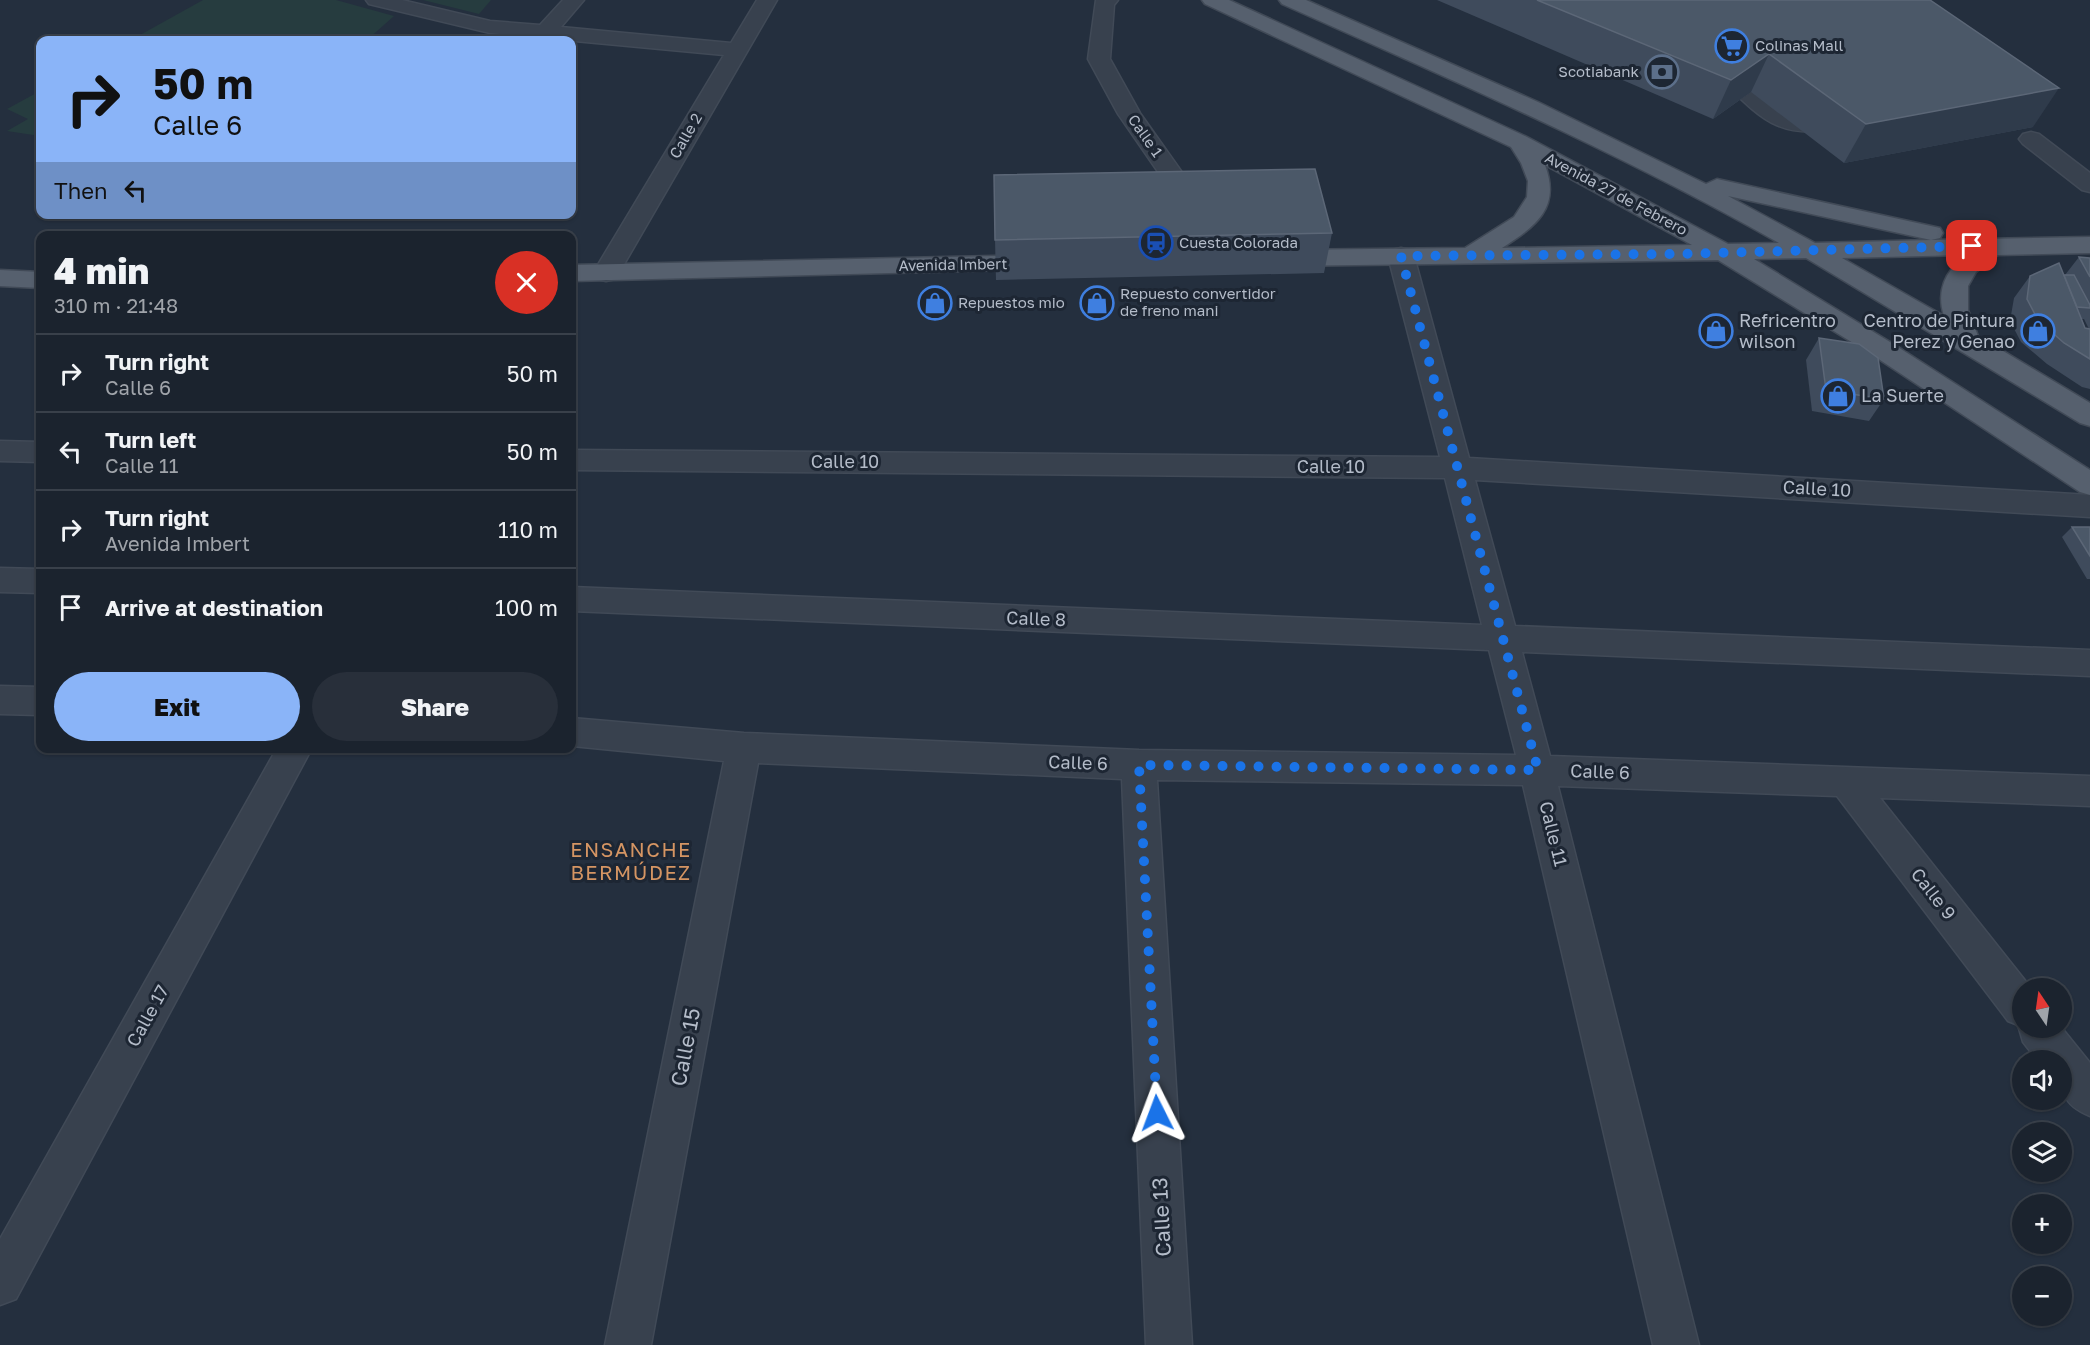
<!DOCTYPE html>
<meta charset="utf-8">
<style>
body{margin:0;font-family:"Golos Text",sans-serif;background:#282f3a;color:#f1f3f6;height:100vh;display:flex;flex-direction:column;font-size:22px;white-space:nowrap}
*{box-sizing:border-box;margin:0}
p{font-size:20px;color:#a0a4aa}
.icon{flex:none;width:33px;height:33px;fill:none;stroke:currentColor;stroke-width:2;stroke-linecap:round;stroke-linejoin:round}
.map{position:relative;flex:1;overflow:hidden}
.details{position:absolute;left:36px;top:231px;width:540px;height:522px;display:flex;flex-direction:column;background:#1b232e;border-radius:12px;box-shadow:0 2px 4px #0004,0 0 0 2px #39404a}
.details>*{flex:none}
.guide{position:absolute;left:36px;top:36px;width:540px;height:183px;border-radius:12px;box-shadow:0 2px 4px #0004,0 0 0 2px #39404a;background:#8ab4f8;color:#111;overflow:hidden}
.needle{width:39px;rotate:347deg}
.fabs{position:absolute;left:2012px;top:978px;display:grid;gap:12px}
.fabs a{display:grid;place-items:center;width:60px;height:60px;border-radius:50%;background:#1b232e;box-shadow:0 2px 4px #0004,0 0 0 2px #39404a;font-size:30px}
.pin{position:absolute;display:grid;place-items:center;width:51px;height:51px;color:#fff;margin:-26px;border-radius:12px;box-shadow:0 3px 9px #0006}
.me{position:absolute;width:66px;margin:-33px;rotate:357deg;stroke-linejoin:round;filter:drop-shadow(0 0 4px #0008)}
.turn{display:flex;align-items:center;gap:21px;height:126px;padding:0 18px;font-size:27px}
.turn .icon{width:78px;height:78px;stroke-width:2.5}
.turn b{display:block;font-size:42px;line-height:51px}
.then{display:flex;align-items:center;height:57px;padding:0 18px;background:#0003;gap:12px;font-size:22px}
.round{display:grid;place-items:center;flex:none;width:63px;height:63px;border-radius:32px;background:#282f3a}
.summary{display:flex;align-items:center;justify-content:space-between;height:102px;padding:0 18px}
h1{font-size:36px;font-weight:800;line-height:45px}
.action{display:flex;gap:12px;margin-top:auto;padding:12px 18px}
.action a{flex:1;height:69px;border-radius:36px;background:#8ab4f8;color:#111;font-size:24px;font-weight:800;line-height:69px;text-align:center}
.action a+a{background:#282f3a;color:#f1f3f6}
ul{padding:0;list-style:none}
li{display:flex;align-items:center;gap:18px;height:78px;padding:0 18px;border-top:2px solid #39404a}
li div{flex:1}
li b{display:block;font-size:22px}
li em{font-style:normal}
.map>svg:first-child{display:block}
</style>
<div class="map">
<svg width="2090" height="1345" viewBox="0 0 2090 1345">
<rect width="100%" height="100%" fill="#242f3e"/>
<g fill="#263c3f">
<path d="M203 0H336L394 16 367 40H131Z"/>
<path d="M423 0H491L479 14Z"/>
<path d="M40 91V136L7 131 28 119 7 109Z"/>
</g>
<g fill="none" stroke-linecap="round" stroke-linejoin="round">
<defs>
<g id="minor">
<path d="M366 0H402L490 21 540 25 563 0H584L561 27 731 43 757 0H777L619 273 615 279 606 281 597 279 593 273 724 55 490 33 369 4Z"/>
<path d="M1096 0H1118L1114 5 1110 59 1140 113 1208 209 1205 214 1196 216 1187 214 1118 114 1088 59Z"/>
<path d="M1718 58 1726 59C1745 77 1777 115 1803 120 1817 122 1830 114 1844 117L1847 122 1844 127C1774 144 1757 113 1710 69L1707 64 1710 59Z"/>
<path d="M2031 132 2039 134 2090 173V192L2082 190 2023 144 2019 139 2023 134Z"/>
<path d="M1401 248 1410 250 1414 256 1469 458 2090 495V517L1475 480 1515 626 2090 650V676L1522 652 1550 756 2090 776V806L1880 798 2031 988H2022V1028L2061 1027 2090 1063V1116C2060 1104 2061 1089 2061 1060H2037L2023 1042 2018 1025 2008 1021 1837 796 1558 786 1699 1345H1653L1523 785 1157 780 1192 1345H1146L1122 779 758 763 651 1345H605L724 761 572 746V718L744 733 1139 750 1516 755 1489 650 572 611V587L1482 625 1445 478 572 470V450L1440 457 1388 256 1392 250Z"/>
<path d="M0 441 40 442V462L0 461Z"/>
<path d="M0 568 40 569V593L0 592Z"/>
<path d="M0 686 40 687V715L0 714Z"/>
<path d="M277 748H312L16 1299 0 1305V1239Z"/>
</g>
<g id="major">
<path d="M1202 0H1229L1527 137 1728 244 1779 243C1619 152 1450 79 1282 4L1279 0H1306L1538 102 1706 184 1717 179 1940 228 1943 233 1940 238 1931 240 2090 237V253L1998 255 1988 262 1976 272 1968 286V310L1978 336 2090 403V426L2080 423 1806 258 1754 259 1890 342 2090 470V495L2080 492 1871 354 1718 260 1282 266 1273 264 1269 258 1273 252 1282 250 1465 248 1514 217 1527 197 1528 181 1521 163 1511 147 1205 4ZM1545 165 1692 245 1502 248C1536 226 1561 208 1545 165ZM1728 196 1931 240 1815 243ZM1965 255C1945 272 1936 291 1944 316L1842 258Z"/>
<path d="M1041 255 1050 257 1054 263 1050 269 572 281V265Z"/>
<path d="M0 270 40 272V288L0 286Z"/>
</g>
</defs>
<use href="#minor" stroke="#414a57" stroke-width="3"/>
<use href="#major" stroke="#414a57" stroke-width="3"/>
<use href="#minor" fill="#38414e" fill-rule="evenodd"/>
<use href="#major" fill="#56606e" fill-rule="evenodd"/>
</g>
<g fill="#3f4b5c" fill-rule="evenodd">
<path d="M1437 0H1930L2033 127 1844 163 1751 92 1713 119Z"/>
<path d="M1332 233 1324 273 996 280 995 240Z"/>
<path d="M2079 257 2090 258V389L2082 387 2047 364 2021 342 2010 321 2014 298 2030 276 2065 275ZM2082 319H2084L2089 329 2085 328Z"/>
<path d="M1819 338 1884 399 1869 421 1812 411 1806 360Z"/>
<path d="M2072 527H2090V579H2087L2062 537Z"/>
</g>
<g fill="#2f3b4b">
<path d="M1769 54 1751 92 1713 119 1731 80Z"/>
<path d="M2059 88 2033 127 1844 163 1866 124Z"/>
</g>
<g fill="#4b5868" stroke="#5c6777" stroke-width="1.5">
<path d="M1537 0H1930L2059 88 1866 124 1769 54 1731 80Z"/>
<path d="M1315 169 1332 233 995 240 994 175Z"/>
<path d="M2079 257 2090 258V277Z"/>
<path d="M2059 263 2085 328 2090 329V359L2064 343 2038 320 2027 299 2030 276Z"/>
<path d="M2064 275H2074L2090 305V308L2077 307Z"/>
<path d="M1819 338 1859 344 1878 358 1884 399 1826 390Z"/>
<path d="M2072 527H2090V556Z"/>
</g>
<g fill="none" stroke-linecap="round" stroke-linejoin="round">
<path stroke="#1a73e8" stroke-width="10" stroke-dasharray="0 18" d="M1157 1113 1139 765 1538 770 1401 256 1679 254 1972 246"/>
</g>
<defs>
<symbol id="supermarket-ring" viewBox="-11 -11 22 22"><circle r="9.5" fill="#1d2633" stroke="#3f7fe0" stroke-width="1.5"/><path d="M-6-5.5h2.5l.6 2H6L4.5 2H-2.5L-4.4-4H-6ZM-1.5 3.2a1.3 1.3 0 1 0 .1 0ZM3 3.2a1.3 1.3 0 1 0 .1 0Z" fill="#3f7fe0"/></symbol>
<symbol id="bank-ring" viewBox="-11 -11 22 22"><circle r="9.5" fill="#1d2633" stroke="#5c6f8a" stroke-width="1.5"/><path d="M-6-4H6V4H-6ZM0-2.3a2.3 2.3 0 1 0 0 4.6a2.3 2.3 0 1 0 0-4.6Z" fill="#5c6f8a"/></symbol>
<symbol id="station-ring" viewBox="-11 -11 22 22"><circle r="9.5" fill="#1d2633" stroke="#1a4fb4" stroke-width="1.5"/><path d="M-3-6H3Q5-6 5-4V2Q5 4 3 4L4.5 6H3L1.5 4h-3L-3 6H-4.5L-3 4Q-5 4-5 2V-4Q-5-6-3-6ZM-3.5-4v3h7v-3ZM-3.5 1v1.5H-2V1ZM2 1v1.5H3.5V1Z" fill="#1a4fb4"/></symbol>
<symbol id="shop-ring" viewBox="-11 -11 22 22"><circle r="9.5" fill="#1d2633" stroke="#3f7fe0" stroke-width="1.5"/><path d="M-5-2.5h2.3a2.7 3.5 0 0 1 5.4 0H5L5.5 6h-11ZM-1.5-2.5h3a1.5 2.3 0 0 0-3 0Z" fill="#3f7fe0"/></symbol>
</defs>
<g fill-rule="evenodd">
<use href="#supermarket-ring" x="1713" y="27" width="38" height="38"/>
<use href="#bank-ring" x="1643" y="53" width="38" height="38"/>
<use href="#station-ring" x="1137" y="224" width="38" height="38"/>
<use href="#shop-ring" x="916" y="284" width="38" height="38"/>
<use href="#shop-ring" x="1078" y="284" width="38" height="38"/>
<use href="#shop-ring" x="1697" y="312" width="38" height="38"/>
<use href="#shop-ring" x="2019" y="312" width="38" height="38"/>
<use href="#shop-ring" x="1819" y="377" width="38" height="38"/>
</g>
<g text-anchor="middle" stroke-width="6" stroke-linejoin="round" paint-order="stroke">
<g font-size="15" fill="#b4bcc9" stroke="#1d2633" text-anchor="start">
<text x="1755" y="51">Colinas Mall</text>
<text x="1639" y="77" text-anchor="end">Scotiabank</text>
<text x="1179" y="248">Cuesta Colorada</text>
<text x="1120" y="299">Repuesto convertidor<tspan x="1120" dy="17">de freno mani</tspan></text>
<text x="958" y="308">Repuestos mio</text>
</g>
<g font-size="15" fill="#b4bcc9" stroke="#1d2633">
<text transform="translate(686 136) rotate(-60)" y="5">Calle 2</text>
<text transform="translate(1145 136) rotate(55)" y="5">Calle 1</text>
<text transform="translate(1616 194) rotate(28)" y="5">Avenida 27 de Febrero</text>
<text transform="translate(953 265) rotate(-1)" y="5">Avenida Imbert</text>
</g>
<g font-size="18" fill="#b4bcc9" stroke="#1d2633" text-anchor="start">
<text x="1739" y="327">Refricentro<tspan x="1739" dy="21">wilson</tspan></text>
<text x="2015" y="327" text-anchor="end">Centro de Pintura<tspan x="2015" dy="21">Perez y Genao</tspan></text>
<text x="1861" y="402">La Suerte</text>
</g>
<g font-size="18" fill="#b4bcc9" stroke="#1d2633">
<text x="845" y="468">Calle 10</text>
<text x="1331" y="473">Calle 10</text>
<text transform="translate(1817 489) rotate(3)" y="6">Calle 10</text>
<text transform="translate(1036 619) rotate(2)" y="6">Calle 8</text>
<text transform="translate(1078 763) rotate(2)" y="6">Calle 6</text>
<text transform="translate(1600 772) rotate(2)" y="6">Calle 6</text>
<text transform="translate(1553 834) rotate(76)" y="6">Calle 11</text>
<text transform="translate(1933 894) rotate(52)" y="6">Calle 9</text>
<text transform="translate(148 1016) rotate(-61)" y="6">Calle 17</text>
</g>
<g font-size="20" letter-spacing="1.5" fill="#d59563" stroke="#1d2633">
<text x="631" y="857">ENSANCHE<tspan x="631" dy="23">BERMÚDEZ</tspan></text>
</g>
<g font-size="21" fill="#b4bcc9" stroke="#1d2633">
<text transform="translate(686 1047) rotate(-79)" y="7">Calle 15</text>
<text transform="translate(1162 1217) rotate(-93)" y="7">Calle 13</text>
</g>
</g>
</svg>
<div class="fabs">
<a><svg class="needle" viewBox="-14 -14 28 28"><path d="M0-13l5 13h-10z" fill="#e53935"/><path d="M0 13l5-13h-10z" fill="#a0a4aa"/></svg></a>
<a><svg class="icon" aria-label="sound" viewBox="0 0 24 24"><path d="M4 9h4l5-4v14l-5-4H4zM17 9q2 3 0 6"/></svg></a>
<a><svg class="icon" aria-label="layers" viewBox="0 0 24 24"><path d="M12 4l9 5-9 5-9-5zM3 14l9 5 9-5"/></svg></a>
<a>+</a>
<a>−</a>
</div>
<div class="pin" style="left:1972px;top:246px;background:#d93025"><svg class="icon" aria-label="arrive" viewBox="0 0 24 24"><path d="M6 21V4h12l-3 4 3 4H6"/></svg></div>
<svg class="me" style="left:1157px;top:1113px" viewBox="-20 -20 40 40"><path d="M0-17L14 15 0 8-14 15z" fill="#1a73e8" stroke="#fff" stroke-width="4"/></svg>
<div class="guide">
<div class="turn"><svg class="icon" aria-label="right" viewBox="0 0 24 24"><path d="M7 20v-9h11M14 6l5 5-5 5"/></svg><div><b>50 m</b>Calle 6</div></div>
<div class="then">Then<svg class="icon" aria-label="left" viewBox="0 0 24 24"><path d="M17 20v-9H6M10 6l-5 5 5 5"/></svg></div>
</div>
<section class="details">
<div class="summary"><div><h1>4 min</h1><p>310 m · 21:48</p></div><a class="round" style="background:#d93025;color:#fff"><svg class="icon" aria-label="close" viewBox="0 0 24 24"><path d="M6 6l12 12M18 6L6 18"/></svg></a></div>
<ul>
<li><svg class="icon" aria-label="right" viewBox="0 0 24 24"><path d="M7 20v-9h11M14 6l5 5-5 5"/></svg><div><b>Turn right</b><p>Calle 6</p></div><em>50 m</em></li>
<li><svg class="icon" aria-label="left" viewBox="0 0 24 24"><path d="M17 20v-9H6M10 6l-5 5 5 5"/></svg><div><b>Turn left</b><p>Calle 11</p></div><em>50 m</em></li>
<li><svg class="icon" aria-label="right" viewBox="0 0 24 24"><path d="M7 20v-9h11M14 6l5 5-5 5"/></svg><div><b>Turn right</b><p>Avenida Imbert</p></div><em>110 m</em></li>
<li><svg class="icon" aria-label="arrive" viewBox="0 0 24 24"><path d="M6 21V4h12l-3 4 3 4H6"/></svg><div><b>Arrive at destination</b></div><em>100 m</em></li>
</ul>
<div class="action"><a>Exit</a><a>Share</a></div>
</section>
</div>
